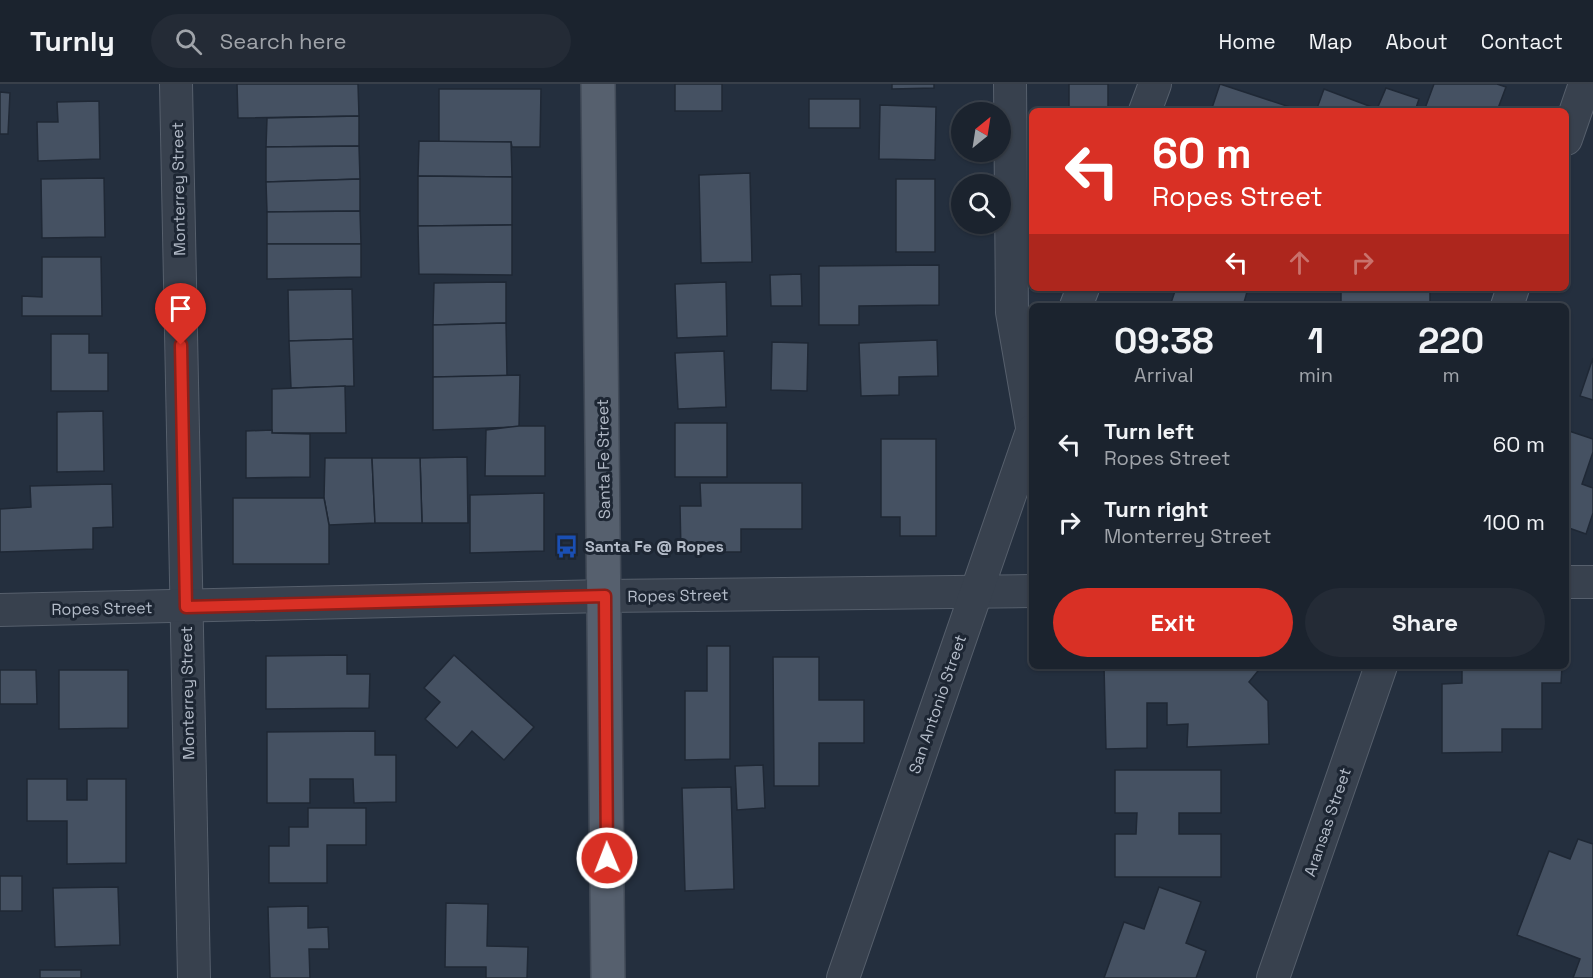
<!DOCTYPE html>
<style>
body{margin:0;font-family:"Space Grotesk",sans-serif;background:#242b36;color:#f1f3f6;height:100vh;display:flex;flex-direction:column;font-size:22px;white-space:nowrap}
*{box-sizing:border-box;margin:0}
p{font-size:20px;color:#a0a4aa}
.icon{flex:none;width:33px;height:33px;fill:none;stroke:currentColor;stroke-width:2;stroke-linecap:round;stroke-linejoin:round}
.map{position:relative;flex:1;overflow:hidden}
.panel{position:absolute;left:1029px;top:219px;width:540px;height:366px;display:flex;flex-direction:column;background:#1b232e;border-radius:9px;box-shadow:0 2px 4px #0004,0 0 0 2px #39404a}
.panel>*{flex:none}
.top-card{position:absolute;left:1029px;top:24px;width:540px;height:183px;border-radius:9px;box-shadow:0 2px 4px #0004,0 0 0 2px #39404a;background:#d93025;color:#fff;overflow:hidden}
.needle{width:39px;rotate:30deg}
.buttons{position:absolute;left:951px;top:18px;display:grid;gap:12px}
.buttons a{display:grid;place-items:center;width:60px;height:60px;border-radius:50%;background:#1b232e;box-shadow:0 2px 4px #0004,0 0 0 2px #39404a;font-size:30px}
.pin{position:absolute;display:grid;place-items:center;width:51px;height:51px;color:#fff;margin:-62px -26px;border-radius:50% 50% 50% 0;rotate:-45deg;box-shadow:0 0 6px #0007}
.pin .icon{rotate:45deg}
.me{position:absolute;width:66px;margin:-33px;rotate:359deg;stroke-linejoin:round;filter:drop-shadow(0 0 4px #0008)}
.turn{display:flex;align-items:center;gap:21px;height:126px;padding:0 24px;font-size:27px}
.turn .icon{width:78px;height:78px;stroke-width:2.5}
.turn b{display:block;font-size:42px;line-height:51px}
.lanes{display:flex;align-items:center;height:57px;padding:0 24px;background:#0003;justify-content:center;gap:30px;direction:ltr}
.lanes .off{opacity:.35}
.eta{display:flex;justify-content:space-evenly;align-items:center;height:102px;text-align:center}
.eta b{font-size:36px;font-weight:700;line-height:42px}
.cta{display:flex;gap:12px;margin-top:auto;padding:12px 24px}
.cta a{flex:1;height:69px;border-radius:36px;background:#d93025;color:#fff;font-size:24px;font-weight:700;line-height:69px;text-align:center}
.cta a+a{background:#242b36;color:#f1f3f6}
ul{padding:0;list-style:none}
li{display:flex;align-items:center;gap:18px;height:78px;padding:0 24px}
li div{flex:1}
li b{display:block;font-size:22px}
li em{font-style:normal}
header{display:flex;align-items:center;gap:36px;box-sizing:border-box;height:84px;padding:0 30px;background:#1b232e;border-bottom:2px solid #39404a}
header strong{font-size:28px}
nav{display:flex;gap:33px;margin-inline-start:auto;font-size:21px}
.search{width:420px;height:54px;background:#242b36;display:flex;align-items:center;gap:15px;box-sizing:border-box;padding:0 21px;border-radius:33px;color:#a0a4aa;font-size:22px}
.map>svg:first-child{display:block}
</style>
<header>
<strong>Turnly</strong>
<div class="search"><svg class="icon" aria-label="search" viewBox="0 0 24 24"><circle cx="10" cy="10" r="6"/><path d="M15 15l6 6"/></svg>Search here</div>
<nav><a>Home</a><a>Map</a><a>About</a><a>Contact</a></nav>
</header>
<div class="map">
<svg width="1593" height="894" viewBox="0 0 1593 894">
<rect width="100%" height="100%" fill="#242f3e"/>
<g fill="#455162" stroke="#1f2835" stroke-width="1.5">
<path d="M237 0H358L359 32 238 34Z"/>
<rect x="675" y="0" width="47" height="27"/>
<path d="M892 0H934V4L892 5Z"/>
<rect x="1069" y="0" width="39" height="26"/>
<path d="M1220 0 1296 25V27H1211Z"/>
<path d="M1434 0H1497L1506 3 1497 27H1424Z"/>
<path d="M1386 4 1419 15 1415 27H1316L1324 5 1377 25Z"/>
<path d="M439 5H541L540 63H512L511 58H439Z"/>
<path d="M0 8 10 9 8 50H0Z"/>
<rect x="809" y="15" width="51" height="29"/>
<path d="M99 17 100 75 38 77 37 38H58L57 18Z"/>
<path d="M880 21 936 23 935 76 879 75Z"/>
<path d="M359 32V62L266 63 267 34Z"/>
<path d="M419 57 511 58 512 93 418 92Z"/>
<path d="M359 62 360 95 266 98V63Z"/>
<path d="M750 89 752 178 701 179 699 91Z"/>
<path d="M418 92 512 93V141L418 142Z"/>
<path d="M104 94 105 153 42 154 41 95Z"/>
<path d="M360 95V127L267 128 266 98Z"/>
<rect x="896" y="95" width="39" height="73"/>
<path d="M360 127 361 160H267V128Z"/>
<path d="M512 141V191L419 190 418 142Z"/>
<path d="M267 160H361V193L267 195Z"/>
<path d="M42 173H101L102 232H22V212L42 213Z"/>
<path d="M939 181V221L859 222V241H819V182Z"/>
<path d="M801 190 802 222H771L770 191Z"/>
<path d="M506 198V239L433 241 434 199Z"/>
<path d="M726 198 727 252 677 254 675 200Z"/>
<path d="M1176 204H1235L1247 208 1243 222H1170Z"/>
<path d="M1341 204H1430V220L1341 222Z"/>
<path d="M352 205 353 255 289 257 288 206Z"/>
<path d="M506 239 507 292 433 293V241Z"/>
<path d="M51 250H89V269H108V307H51Z"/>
<path d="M353 255 354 302 291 304 289 257Z"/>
<path d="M937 256 938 292 899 293V311L861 312 859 259Z"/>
<path d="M772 258 808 259 807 307 771 306Z"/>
<path d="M724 267 726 323 678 325 675 269Z"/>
<path d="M1593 274V316L1580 312Z"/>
<path d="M520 291 519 343 433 346V293Z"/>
<path d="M345 302 346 349H272V305Z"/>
<path d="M103 327 104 387 57 388V328Z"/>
<rect x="675" y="339" width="52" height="54"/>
<path d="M519 342H545V392H485L486 346Z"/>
<path d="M272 346V349L310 350V393L246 394V347Z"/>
<path d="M1566 346 1593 355V368L1582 400 1593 404V429L1586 450 1566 443Z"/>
<path d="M881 355H936V452H900V433H881Z"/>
<path d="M467 373 468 439H422L420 374Z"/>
<path d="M325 374H372L375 439 329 441 324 414Z"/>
<path d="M372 374H420L422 439H375Z"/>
<path d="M700 399H802V445H741V468H681L680 422H701Z"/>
<path d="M112 400 113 443 93 444V465L0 468V425L31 423 30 402Z"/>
<path d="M544 409V467L470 469V411Z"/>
<path d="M233 414H324L329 441V480H233Z"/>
<path d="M707 562H730V675L685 676V607H707Z"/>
<path d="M347 571V590H370L369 624 266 625V572Z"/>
<path d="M454 571 534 643 504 676 472 647 457 664 425 635 440 618 424 604Z"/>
<path d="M773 573H819V616H864V659H819V702H774Z"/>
<path d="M1104 582H1262L1249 598 1268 617 1269 660 1187 663 1188 640 1167 641V619H1147V664L1106 665Z"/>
<path d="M1462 582H1562L1561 599H1542V645H1502V668L1442 669V600L1462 599Z"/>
<path d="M0 586H36L37 620H0Z"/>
<path d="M59 586H128V644L59 645Z"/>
<path d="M375 647V671H396V718L354 719 353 695H310V719H267V648Z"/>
<path d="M763 681 765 724 737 726 735 682Z"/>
<path d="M1115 686H1221V729H1179V750H1221V793H1115V750H1136L1137 729H1115Z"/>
<path d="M27 695H67V716H87V695H126V779L67 780V737H27Z"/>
<path d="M731 703 734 805 685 807 682 704Z"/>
<path d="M308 724H366V761H327V799H269V762H289V743H308Z"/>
<path d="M1578 755 1593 760V894H1573L1580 875 1517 851 1549 767 1570 775Z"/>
<rect x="0" y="792" width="22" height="35"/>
<path d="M118 803 120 861 55 863 53 804Z"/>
<path d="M1159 803 1201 818 1186 859 1206 867 1196 894H1104L1124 838 1144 845Z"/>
<path d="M446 819 488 820 487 862 528 863 527 894H486V883H445Z"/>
<path d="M308 822V844L328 843 329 865H309L310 894H270L268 823Z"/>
<rect x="40" y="886" width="41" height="8"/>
</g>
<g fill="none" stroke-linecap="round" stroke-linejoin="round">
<defs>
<g id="minor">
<path d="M176 0 194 894"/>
<path d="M1010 0 1012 228 1032 343"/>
<path d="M1145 27 1155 0"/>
<path d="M1566 55 1585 0"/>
<path d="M1076 222 1083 204"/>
<path d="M1507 222 1513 204"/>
<path d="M1566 498H1593"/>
<path d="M0 526 605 512 1032 507"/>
<path d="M843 894 1032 347"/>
<path d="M1273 894 1381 582"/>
</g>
<path id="major" d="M598 0 608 894"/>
</defs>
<use href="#minor" stroke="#565f6c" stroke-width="34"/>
<use href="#major" stroke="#414a57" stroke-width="36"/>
<use href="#minor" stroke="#38414e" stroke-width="32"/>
<use href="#major" stroke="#56606e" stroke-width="33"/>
</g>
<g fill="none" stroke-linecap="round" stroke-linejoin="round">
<defs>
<path id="route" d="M181 261 186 523 605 512 607 774"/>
</defs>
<use href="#route" stroke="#8d1f18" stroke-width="15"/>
<use href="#route" stroke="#d93025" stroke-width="10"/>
</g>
<defs>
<symbol id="bus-bare" viewBox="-9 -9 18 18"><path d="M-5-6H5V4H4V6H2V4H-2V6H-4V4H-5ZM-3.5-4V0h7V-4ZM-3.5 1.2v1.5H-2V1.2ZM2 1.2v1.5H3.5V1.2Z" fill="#1a4fb4" stroke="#1d2633" stroke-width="2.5" paint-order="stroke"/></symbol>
</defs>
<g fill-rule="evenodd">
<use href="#bus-bare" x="550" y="446" width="33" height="33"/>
</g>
<g text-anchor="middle" stroke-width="6" stroke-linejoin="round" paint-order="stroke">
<g font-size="16" fill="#b4bcc9" stroke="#1d2633">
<text transform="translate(178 105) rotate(-91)" y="6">Monterrey Street</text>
<text transform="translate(603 375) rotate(-91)" y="6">Santa Fe Street</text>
<text transform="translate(678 511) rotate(-1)" y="6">Ropes Street</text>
<text transform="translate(102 524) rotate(-1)" y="6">Ropes Street</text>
<text transform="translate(187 609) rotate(-91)" y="6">Monterrey Street</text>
<text transform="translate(937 620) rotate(-71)" y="6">San Antonio Street</text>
<text transform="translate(1327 738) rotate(-71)" y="6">Aransas Street</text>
</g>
<g font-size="16" font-weight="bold" fill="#b4bcc9" stroke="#1d2633" text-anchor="start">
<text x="585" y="468">Santa Fe @ Ropes</text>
</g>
</g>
</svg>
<div class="buttons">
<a><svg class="needle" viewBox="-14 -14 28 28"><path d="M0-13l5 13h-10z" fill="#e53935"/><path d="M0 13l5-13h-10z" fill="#a0a4aa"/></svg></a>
<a><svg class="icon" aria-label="search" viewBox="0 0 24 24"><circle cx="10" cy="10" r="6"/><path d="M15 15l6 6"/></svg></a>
</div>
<div class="pin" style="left:181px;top:261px;background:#d93025"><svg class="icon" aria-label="arrive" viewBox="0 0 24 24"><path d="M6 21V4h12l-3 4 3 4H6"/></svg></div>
<svg class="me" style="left:607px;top:774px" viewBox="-20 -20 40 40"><circle r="17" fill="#d93025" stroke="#fff" stroke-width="3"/><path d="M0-11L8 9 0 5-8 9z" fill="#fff"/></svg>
<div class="top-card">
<div class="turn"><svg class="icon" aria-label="left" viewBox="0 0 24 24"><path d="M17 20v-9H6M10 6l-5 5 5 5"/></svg><div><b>60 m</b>Ropes Street</div></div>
<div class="lanes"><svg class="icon" aria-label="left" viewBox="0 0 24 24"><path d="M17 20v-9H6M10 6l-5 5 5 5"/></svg><svg class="icon off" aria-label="ahead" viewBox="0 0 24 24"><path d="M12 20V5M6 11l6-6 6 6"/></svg><svg class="icon off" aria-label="right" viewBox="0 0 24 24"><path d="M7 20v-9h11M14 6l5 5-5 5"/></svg></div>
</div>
<section class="panel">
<div class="eta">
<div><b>09:38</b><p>Arrival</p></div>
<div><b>1</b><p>min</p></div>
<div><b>220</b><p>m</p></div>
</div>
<ul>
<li><svg class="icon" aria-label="left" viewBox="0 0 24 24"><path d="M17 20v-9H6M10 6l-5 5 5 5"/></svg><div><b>Turn left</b><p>Ropes Street</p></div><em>60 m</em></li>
<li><svg class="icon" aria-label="right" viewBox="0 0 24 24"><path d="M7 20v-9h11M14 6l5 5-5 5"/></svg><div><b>Turn right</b><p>Monterrey Street</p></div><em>100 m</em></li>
</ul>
<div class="cta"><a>Exit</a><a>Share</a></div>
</section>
</div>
